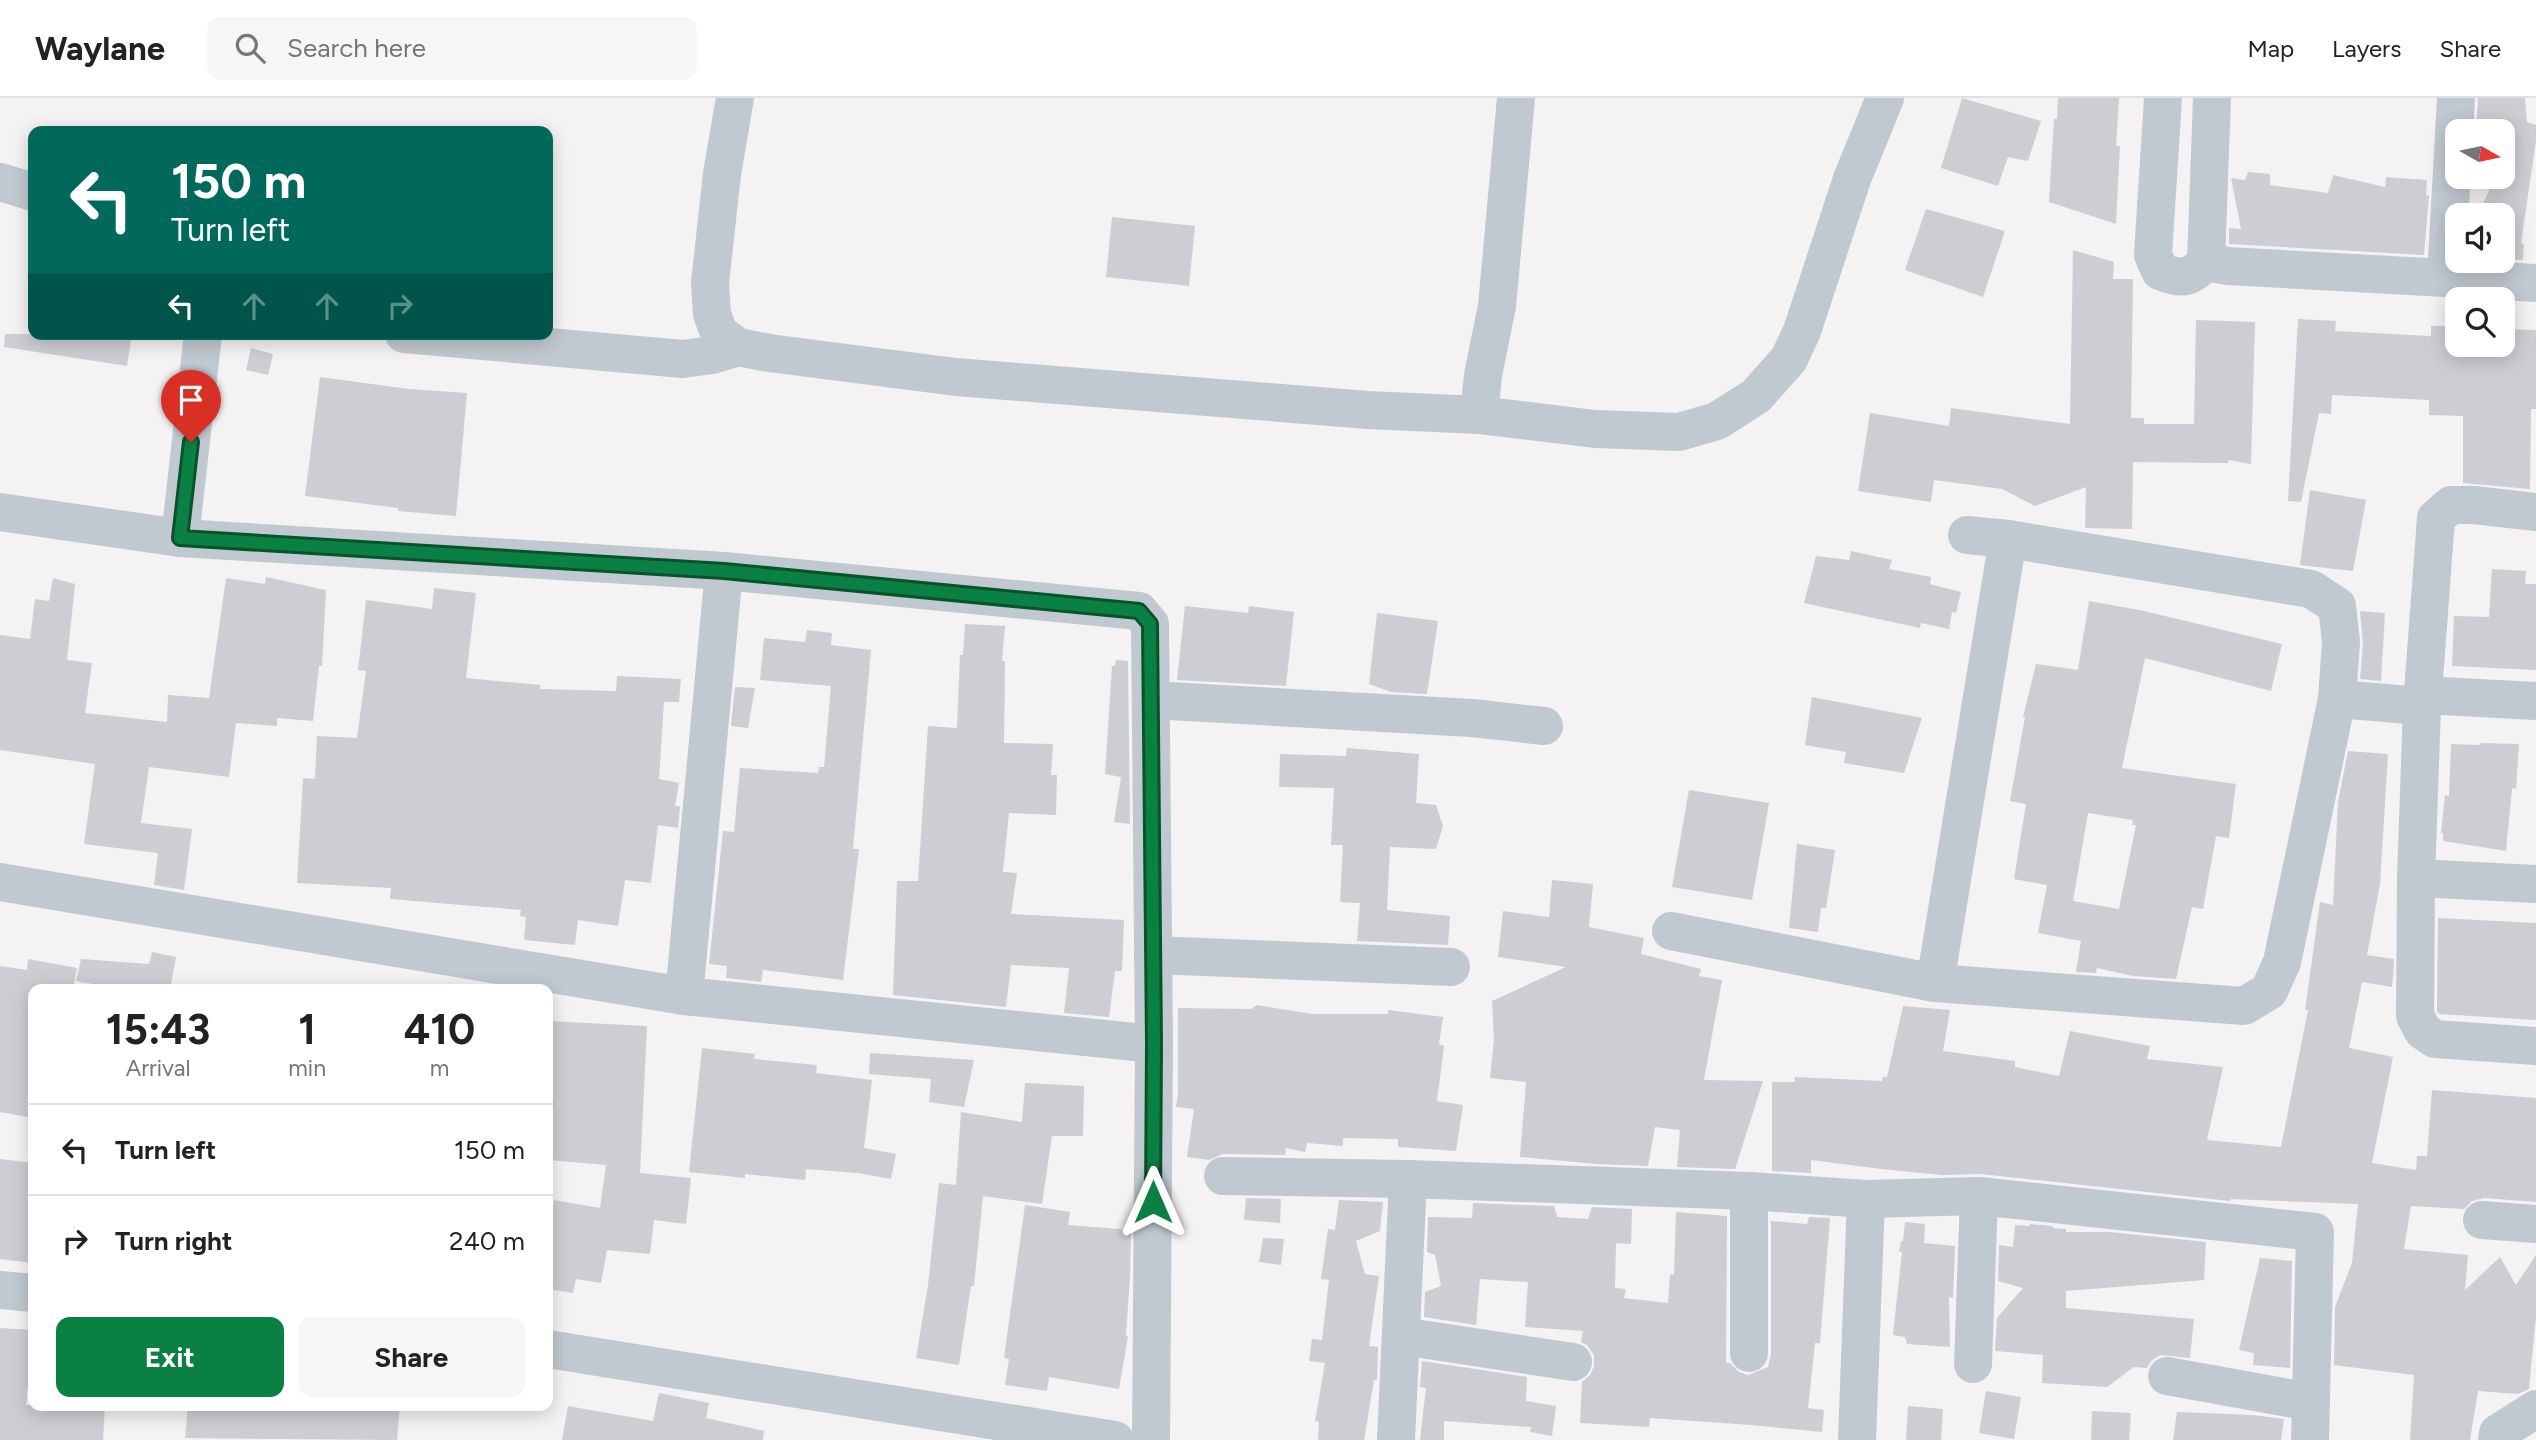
<!DOCTYPE html>
<style>
body{margin:0;font-family:Figtree,sans-serif;background:#f6f6f6;color:#222;height:100vh;display:flex;flex-direction:column;font-size:26px;white-space:nowrap}
*{box-sizing:border-box;margin:0}
p{font-size:23px;color:#767676}
.icon{flex:none;width:38px;height:38px;fill:none;stroke:currentColor;stroke-width:2;stroke-linecap:round;stroke-linejoin:round}
.map{position:relative;flex:1;overflow:hidden}
.sheet{position:absolute;left:28px;top:886px;width:525px;height:427px;display:flex;flex-direction:column;background:#fff;border-radius:14px;box-shadow:0 4px 18px #0003}
.sheet>*{flex:none}
.guide{position:absolute;left:28px;top:28px;width:525px;height:214px;border-radius:14px;box-shadow:0 4px 18px #0003;background:#00695c;color:#fff;overflow:hidden}
.needle{width:46px;rotate:99deg}
.buttons{position:absolute;left:2445px;top:21px;display:grid;gap:14px}
.buttons a{display:grid;place-items:center;width:70px;height:70px;border-radius:14px;background:#fff;box-shadow:0 4px 18px #0003;font-size:35px}
.pin{position:absolute;display:grid;place-items:center;width:60px;height:60px;color:#fff;margin:-72px -30px;border-radius:50% 50% 50% 0;rotate:-45deg;box-shadow:0 0 7px #0007}
.pin .icon{rotate:45deg}
.me{position:absolute;width:77px;margin:-38px;rotate:0deg;stroke-linejoin:round;filter:drop-shadow(0 0 5px #0008)}
.turn{display:flex;align-items:center;gap:24px;height:147px;padding:0 28px;font-size:32px}
.turn .icon{width:91px;height:91px;stroke-width:2.5}
.turn b{display:block;font-size:49px;line-height:60px}
.lanes{display:flex;align-items:center;height:66px;padding:0 28px;background:#0003;justify-content:center;gap:35px;direction:ltr}
.lanes .off{opacity:.35}
.eta{display:flex;justify-content:space-evenly;align-items:center;height:119px;text-align:center}
.eta b{font-size:42px;font-weight:700;line-height:49px}
.primary-button{display:flex;gap:14px;margin-top:auto;padding:14px 28px}
.primary-button a{flex:1;height:80px;border-radius:14px;background:#0b8043;color:#fff;font-size:28px;font-weight:700;line-height:80px;text-align:center}
.primary-button a+a{background:#f6f6f6;color:#222}
ul{padding:0;list-style:none}
li{display:flex;align-items:center;gap:21px;height:91px;padding:0 28px;border-top:2px solid #e0e0e0}
li div{flex:1}
li b{display:block;font-size:26px}
li em{font-style:normal}
header{display:flex;align-items:center;gap:42px;box-sizing:border-box;height:98px;padding:0 35px;background:#fff;border-bottom:2px solid #e0e0e0}
header strong{font-size:33px}
nav{display:flex;gap:38px;margin-inline-start:auto;font-size:24px}
.search{width:490px;height:63px;background:#f6f6f6;display:flex;align-items:center;gap:18px;box-sizing:border-box;padding:0 24px;border-radius:14px;color:#767676;font-size:26px}
.map>svg:first-child{display:block}
</style>
<header>
<strong>Waylane</strong>
<div class="search"><svg class="icon" aria-label="search" viewBox="0 0 24 24"><circle cx="10" cy="10" r="6"/><path d="M15 15l6 6"/></svg>Search here</div>
<nav><a>Map</a><a>Layers</a><a>Share</a></nav>
</header>
<div class="map">
<svg width="2536" height="1342" viewBox="0 0 2536 1342">
<rect width="100%" height="100%" fill="#f4f2f2"/>
<g fill="#ccced4" fill-rule="evenodd">
<path d="M1962 0 2041 23 2028 63 2008 59 1998 88 1941 70Z"/>
<path d="M2058 0H2119L2116 48H2120L2116 126 2049 104 2054 21H2057Z"/>
<path d="M2478 0H2525L2527 24 2536 27V43L2521 145 2524 146 2523 162 2502 161V117H2477L2493 85 2502 86V65L2507 55H2502V33H2476Z"/>
<path d="M2248 74 2270 76V87L2328 95 2333 77 2385 89 2386 79 2427 82 2426 97 2429 98 2424 157 2229 146V130L2241 131 2231 80 2245 82Z"/>
<path d="M1926 111 2005 133 1983 199 1905 172Z"/>
<path d="M1112 119 1195 128 1189 188 1106 179Z"/>
<path d="M2073 152 2114 164 2113 181H2133L2131 320H2144V326H2194L2196 222 2255 224 2251 366 2228 362V365L2133 364 2132 431 2085 430 2086 389 2035 408 2002 391 1934 382 1931 404 1858 393 1870 315 1949 328 1951 310 2070 326Z"/>
<path d="M2298 221 2336 223 2335 233 2431 238V228H2457V247H2502V231L2536 232V311H2531L2530 391 2463 385V318L2429 317V302L2332 297 2331 316 2319 315 2301 404 2288 403Z"/>
<path d="M5 236H132L127 268 4 249Z"/>
<path d="M251 250 273 256 268 277 246 272Z"/>
<path d="M320 279 409 291 467 295 456 418 398 413V410L305 398Z"/>
<path d="M2310 392 2366 402 2353 473 2300 467Z"/>
<path d="M1851 453 1892 462 1889 471 1931 479 1930 486 1961 494 1956 515 1952 514 1949 531 1921 525 1920 530 1804 505 1816 458 1849 462Z"/>
<path d="M2492 471 2526 473 2525 486H2536V572L2452 568 2454 518 2489 519Z"/>
<path d="M266 479 326 492 322 568H319L313 623 277 620V628L236 625 229 679 149 669 141 725 192 731 184 792 154 787 158 755 84 746 95 666 0 652V537L30 541 35 501 49 503 53 480 75 486 67 562 92 565 85 615 167 624 168 597 209 600 226 480 265 486Z"/>
<path d="M434 490 476 495 466 580 540 587V591L616 593 617 578 681 581 679 604H664L659 681 679 685 675 708H680L678 730 658 727 651 785 625 782 618 828 578 822 575 847 524 842 526 819 520 818 521 812 390 801 391 790 297 785 303 680 315 681 317 638 357 640 366 573 358 572 366 502 432 511Z"/>
<path d="M2089 503 2144 513 2282 546 2271 593 2145 560 2122 670 2236 686 2229 740 2216 738 2203 811 2192 809 2176 881 2133 878 2097 870 2096 875 2076 874 2081 843 2038 835 2047 787 2014 781 2026 706 2010 703 2025 619H2023L2036 566 2078 572ZM2088 715 2133 722 2132 727H2136L2119 811 2073 803Z"/>
<path d="M1185 508 1248 515 1249 508 1294 514 1286 588 1177 582Z"/>
<path d="M2360 513 2385 515 2381 583 2360 581 2363 545Z"/>
<path d="M1377 515 1438 523 1427 596 1391 594 1369 586Z"/>
<path d="M965 526 1005 528 1002 563H1005L1004 645 1053 646 1051 677H1057L1056 717 1009 715 1003 774 1017 775 1011 816 1124 822 1122 873H1115L1109 919 1064 915 1069 870 1011 867 1006 909 893 897 897 783H918L928 628 957 630 960 557H963Z"/>
<path d="M807 532 832 535 831 547 871 552 853 751H859L843 882 763 872 761 884 726 880 727 868 709 866 723 733 734 734 740 670 818 675 819 669H824L831 588 760 582 764 540 805 544Z"/>
<path d="M1116 562 1128 563 1130 726 1114 724 1121 679 1105 676 1112 568H1115Z"/>
<path d="M735 589 755 590 748 630 731 628Z"/>
<path d="M1812 599 1922 620 1904 675 1844 665 1846 654 1805 647Z"/>
<path d="M2481 645 2519 646 2516 691 2512 690 2506 753 2443 743V735H2441L2445 697 2449 698 2451 646 2480 647Z"/>
<path d="M1347 650 1419 656 1416 705 1436 707 1443 728 1436 751 1390 749 1387 812 1450 818 1448 847 1357 843 1360 805 1340 804 1343 747H1331L1334 690 1279 689 1280 656 1346 658Z"/>
<path d="M2348 653 2388 656 2380 786 2367 857 2394 861 2393 879 2392 889 2362 884 2349 950 2393 959 2372 1065 2416 1072 2417 1058H2427L2432 992 2536 1000V1104L2484 1100 2472 1103 2464 1111 2411 1108 2404 1151 2468 1157 2465 1192 2500 1159 2516 1187 2536 1157V1218L2529 1291 2518 1296 2478 1293 2470 1342H2410L2414 1277 2334 1267 2335 1209 2352 1165 2358 1106 2231 1101 2230 1103 1981 1076 1942 1077 1881 1071 1811 1062V1075L1772 1073V984H1795V979L1882 983 1883 979H1887L1903 908 1950 912 1943 953 2015 963V969L2059 978 2070 933 2150 948 2147 961 2223 969 2207 1042 2281 1049 2308 912H2305L2320 804 2333 807 2338 704Z"/>
<path d="M1689 692 1769 705 1752 802 1672 789Z"/>
<path d="M1797 746 1835 752 1826 810H1821L1818 834 1789 830Z"/>
<path d="M1552 782 1593 786 1589 829 1644 840 1641 856 1701 871 1699 878 1722 882 1704 982 1763 983 1735 1071 1677 1069 1680 1032 1655 1029 1648 1068 1596 1066 1520 1059 1526 984 1490 980 1494 941 1492 903 1566 869 1498 859 1503 813 1549 819Z"/>
<path d="M2438 820 2536 825V922L2439 916 2437 913Z"/>
<path d="M152 854 176 859 170 891H121L76 883 81 861 149 866Z"/>
<path d="M28 861 77 870 73 891H33V1020L0 1014V868L27 872Z"/>
<path d="M1257 907 1312 916H1388V912L1443 919 1439 946 1444 948 1437 1003 1463 1007 1456 1053 1398 1049V1041L1343 1040V1048L1307 1045 1305 1054 1286 1050 1285 1057 1223 1056 1209 1062 1187 1059 1194 1011 1176 1009 1178 995V910L1251 911Z"/>
<path d="M548 923 647 928 640 1075 691 1080 686 1126 654 1122 650 1156 607 1152 601 1185 576 1181 573 1195 548 1191V1140L554 1102 600 1110 606 1067 548 1062Z"/>
<path d="M702 950 755 956 754 961 817 967 816 975 872 982 864 1050 896 1056 891 1081 858 1075 806 1071 805 1082 745 1076V1080L689 1074Z"/>
<path d="M870 955 974 962 964 1009 929 1004 931 981 869 976Z"/>
<path d="M1025 985 1084 988 1083 1038H1052L1042 1106 983 1098 974 1188H971L959 1267 916 1260 928 1187 939 1085 956 1087 961 1014 1022 1024Z"/>
<path d="M0 1061 33 1065V1165L0 1161Z"/>
<path d="M1246 1100 1281 1101 1280 1125 1244 1122Z"/>
<path d="M1339 1102 1383 1104 1380 1133 1356 1143 1365 1176 1379 1178 1369 1248 1378 1249 1377 1282H1374L1364 1342H1318L1319 1324 1315 1323 1325 1265 1309 1263 1312 1241 1322 1242 1329 1182 1321 1181 1328 1131 1335 1132Z"/>
<path d="M1473 1105 1554 1108 1557 1119 1588 1121 1592 1109 1632 1111 1631 1146 1616 1145 1615 1190 1626 1191 1624 1200 1668 1205 1670 1176 1674 1177 1676 1114 1727 1118 1726 1265H1730L1739 1274 1748 1277 1768 1269 1771 1256V1123L1807 1126 1809 1119 1830 1120 1820 1245H1815L1808 1310 1824 1312 1822 1334 1751 1327 1650 1320 1649 1329 1580 1325 1582 1284 1590 1277 1594 1268V1257L1587 1247 1581 1244 1583 1233 1525 1229 1528 1184 1480 1181 1476 1227 1424 1219 1425 1194 1441 1188 1435 1157 1427 1154 1428 1119 1472 1120Z"/>
<path d="M1025 1107 1070 1114 1068 1127 1131 1132 1130 1177 1126 1238H1128L1119 1291 1049 1279 1047 1293 1005 1287 1009 1261 1004 1260Z"/>
<path d="M1905 1124 1925 1126 1924 1145 1955 1148 1953 1200 1949 1199 1950 1249 1907 1246 1905 1239 1893 1237 1902 1154 1899 1153 1901 1143H1903Z"/>
<path d="M2030 1126 2053 1128V1130L2066 1131V1134H2110L2206 1144 2204 1182 2066 1193V1210L2194 1221 2190 1260 2160 1257 2151 1263 2147 1270 2134 1269 2107 1289 2042 1285 2043 1257 1995 1253 1997 1220 2023 1190 1998 1183 1999 1147 2013 1149 2015 1127 2030 1128Z"/>
<path d="M1263 1140 1284 1141 1281 1167 1259 1164Z"/>
<path d="M2260 1160 2292 1163 2290 1270 2253 1267 2254 1255 2239 1252Z"/>
<path d="M0 1230 33 1232 26 1307H105L103 1342H0Z"/>
<path d="M1422 1263 1527 1279 1526 1303 1556 1308 1552 1338 1530 1334 1531 1329 1444 1323V1342H1420L1426 1290 1420 1289Z"/>
<path d="M1986 1293 2021 1299 2014 1341 1979 1335Z"/>
<path d="M659 1295 709 1305 706 1320 764 1333 763 1342H562L568 1308 653 1323Z"/>
<path d="M188 1307H400L397 1342 185 1340Z"/>
<path d="M1908 1308 1943 1311 1941 1342H1906Z"/>
<path d="M2092 1313 2131 1315 2129 1342H2091Z"/>
<path d="M2177 1314 2252 1317 2284 1321 2281 1342H2173Z"/>
</g>
<g fill="none" stroke-linecap="round" stroke-linejoin="round">
<g stroke="#c1c9d0" stroke-width="38">
<path d="M735 0 722 76 710 185 712 216 719 235 738 249 769 255 956 279 1368 312 1479 317 1595 331 1679 334 1717 323 1756 298 1789 261 1802 233 1852 81 1885 0"/>
<path d="M2163 0 2153 157 2160 173C2181 182 2190 181 2206 164"/>
<path d="M2212 0 2206 164 2228 168 2536 185"/>
<path d="M0 84 33 94"/>
<path d="M2446 179 2456 0"/>
<path d="M404 236 683 261 712 257 738 249"/>
<path d="M1479 317 1483 277 1497 208 1516 0"/>
<path d="M0 414 180 440 724 473 1139 513 1150 526 1154 946 1151 1342"/>
<path d="M2536 414 2474 407H2451L2436 420 2422 608 2416 780 2415 918 2423 933 2435 941 2536 948"/>
<path d="M180 440 203 236"/>
<path d="M2423 597 2536 603"/>
<path d="M2337 601 2422 608"/>
<path d="M1151 602 1472 620 1544 628"/>
<path d="M2416 780 2536 786"/>
<path d="M0 784 684 898 1154 946"/>
<path d="M1671 833 1935 885 2244 908 2269 893 2282 864 2337 601 2341 544 2337 508 2311 491 2008 441 1967 437"/>
<path d="M1153 857 1451 869"/>
<path d="M1935 885 2008 441"/>
<path d="M684 898 724 473"/>
<path d="M1223 1078 1408 1081 1749 1093 1866 1101 1979 1098 2315 1134 2310 1342"/>
<path d="M1749 1093V1255"/>
<path d="M2482 1122 2536 1126"/>
<path d="M0 1192 33 1195"/>
<path d="M1401 1238 1573 1264"/>
<path d="M548 1251 1115 1342"/>
<path d="M1973 1266 1979 1098"/>
<path d="M2167 1278 2311 1304"/>
<path d="M1396 1342 1408 1081"/>
<path d="M1857 1342 1866 1101"/>
<path d="M2497 1342 2498 1335 2536 1311"/>
</g>
</g>
<g fill="none" stroke-linecap="round" stroke-linejoin="round">
<defs>
<path id="route" d="M191 344 180 440 724 473 1139 513 1150 526 1154 946 1153 1104"/>
</defs>
<use href="#route" stroke="#07532c" stroke-width="18"/>
<use href="#route" stroke="#0b8043" stroke-width="12"/>
</g>
</svg>
<div class="buttons">
<a><svg class="needle" viewBox="-14 -14 28 28"><path d="M0-13l5 13h-10z" fill="#e53935"/><path d="M0 13l5-13h-10z" fill="#767676"/></svg></a>
<a><svg class="icon" aria-label="sound" viewBox="0 0 24 24"><path d="M4 9h4l5-4v14l-5-4H4zM17 9q2 3 0 6"/></svg></a>
<a><svg class="icon" aria-label="search" viewBox="0 0 24 24"><circle cx="10" cy="10" r="6"/><path d="M15 15l6 6"/></svg></a>
</div>
<div class="pin" style="left:191px;top:344px;background:#d93025"><svg class="icon" aria-label="arrive" viewBox="0 0 24 24"><path d="M6 21V4h12l-3 4 3 4H6"/></svg></div>
<svg class="me" style="left:1153px;top:1104px" viewBox="-20 -20 40 40"><path d="M0-17L14 15 0 8-14 15z" fill="#0b8043" stroke="#fff" stroke-width="4"/></svg>
<div class="guide">
<div class="turn"><svg class="icon" aria-label="left" viewBox="0 0 24 24"><path d="M17 20v-9H6M10 6l-5 5 5 5"/></svg><div><b>150 m</b>Turn left</div></div>
<div class="lanes"><svg class="icon" aria-label="left" viewBox="0 0 24 24"><path d="M17 20v-9H6M10 6l-5 5 5 5"/></svg><svg class="icon off" aria-label="ahead" viewBox="0 0 24 24"><path d="M12 20V5M6 11l6-6 6 6"/></svg><svg class="icon off" aria-label="ahead" viewBox="0 0 24 24"><path d="M12 20V5M6 11l6-6 6 6"/></svg><svg class="icon off" aria-label="right" viewBox="0 0 24 24"><path d="M7 20v-9h11M14 6l5 5-5 5"/></svg></div>
</div>
<section class="sheet">
<div class="eta">
<div><b>15:43</b><p>Arrival</p></div>
<div><b>1</b><p>min</p></div>
<div><b>410</b><p>m</p></div>
</div>
<ul>
<li><svg class="icon" aria-label="left" viewBox="0 0 24 24"><path d="M17 20v-9H6M10 6l-5 5 5 5"/></svg><div><b>Turn left</b></div><em>150 m</em></li>
<li><svg class="icon" aria-label="right" viewBox="0 0 24 24"><path d="M7 20v-9h11M14 6l5 5-5 5"/></svg><div><b>Turn right</b></div><em>240 m</em></li>
</ul>
<div class="primary-button"><a>Exit</a><a>Share</a></div>
</section>
</div>
